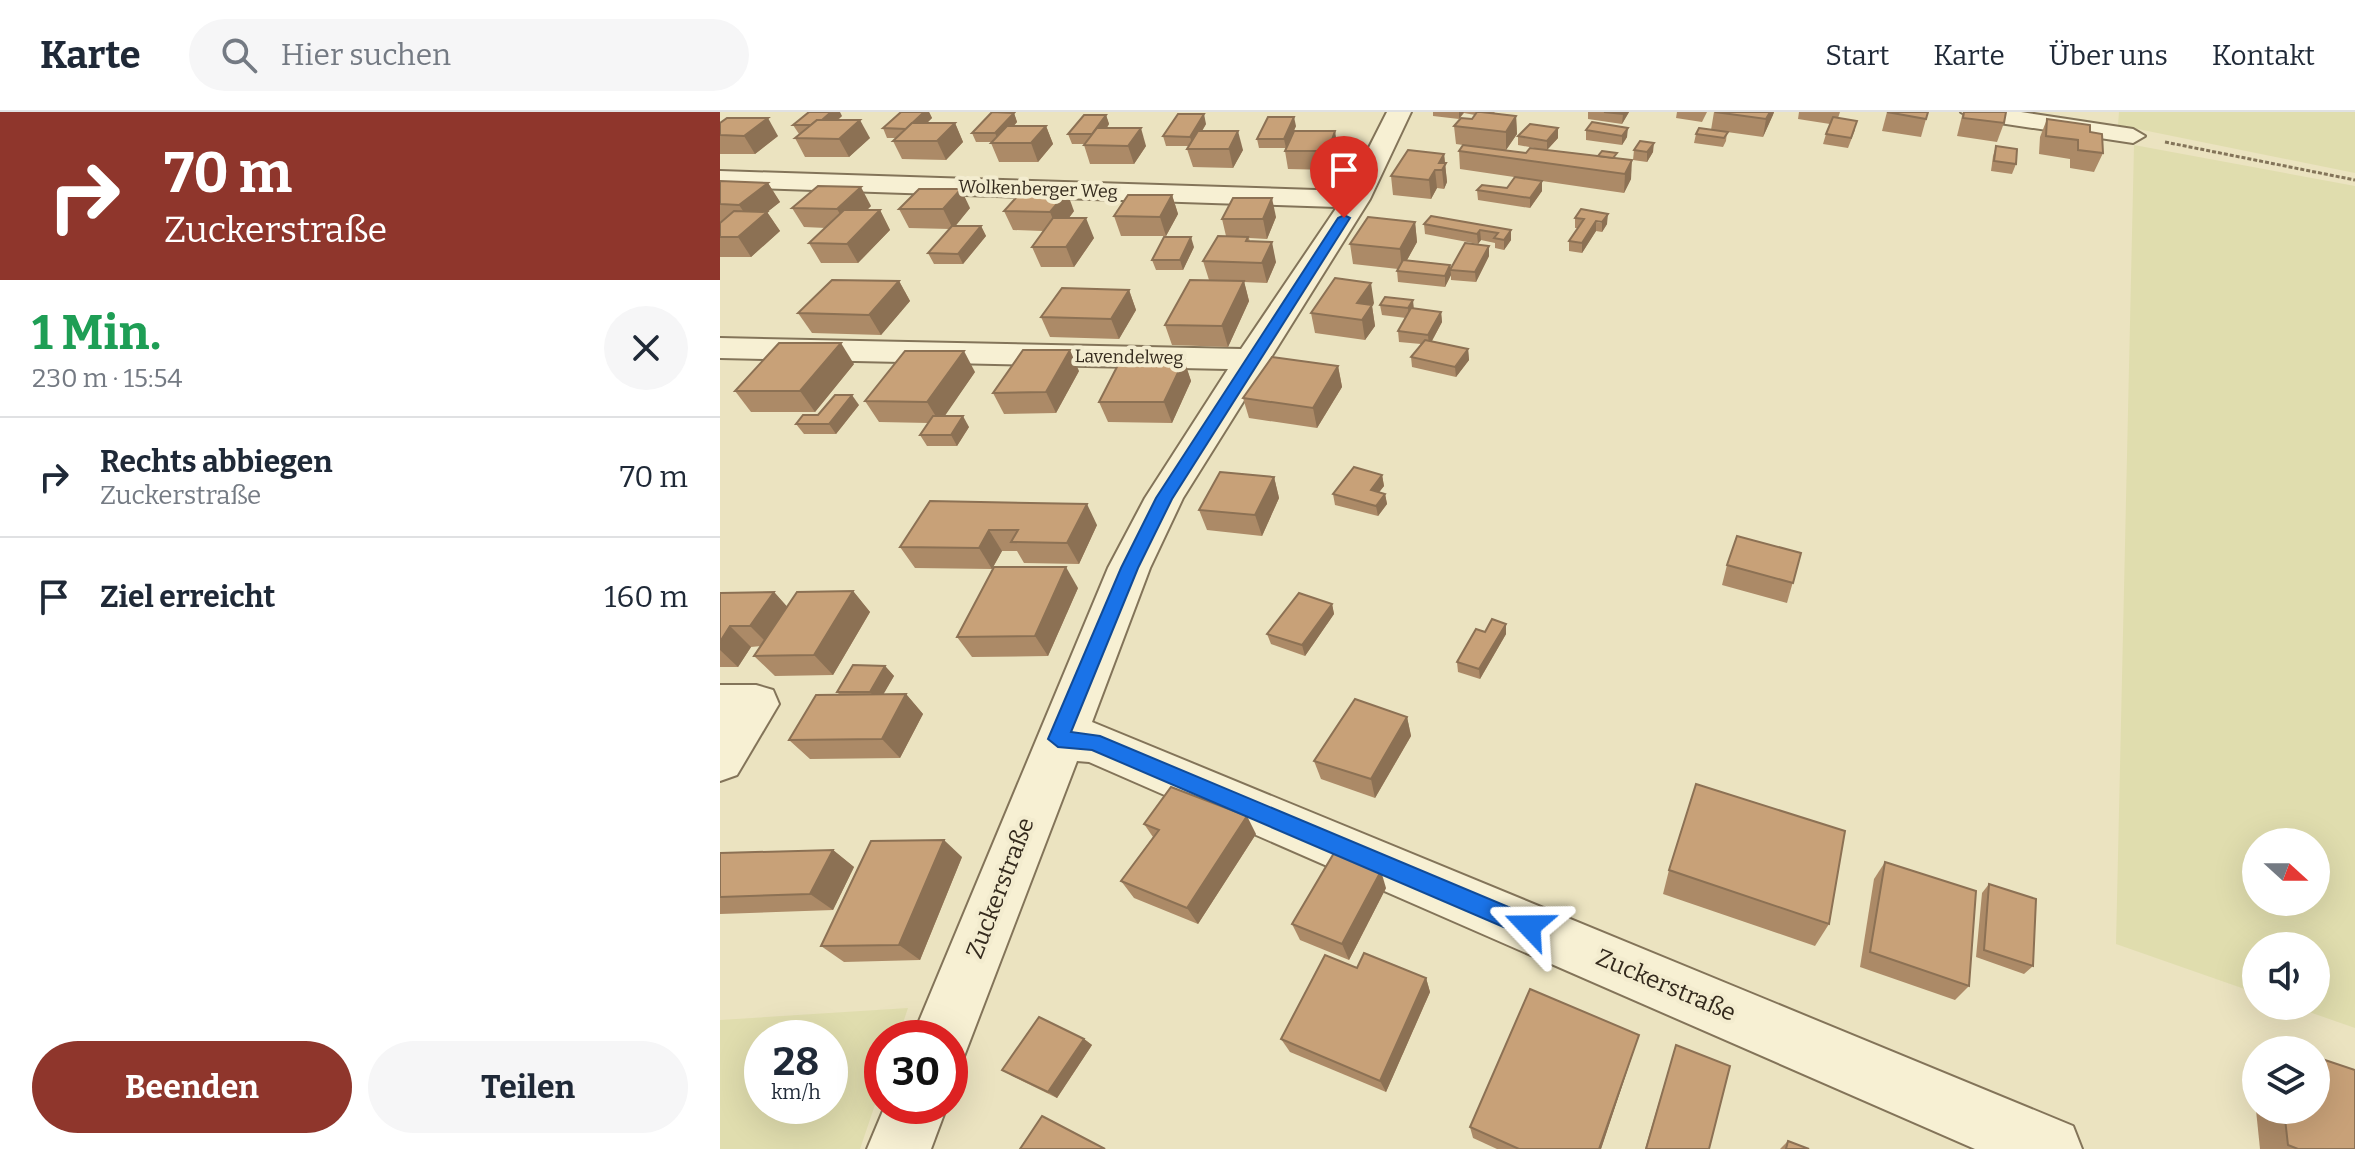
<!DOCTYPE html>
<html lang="de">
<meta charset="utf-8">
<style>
body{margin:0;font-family:Bitter,serif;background:#f6f6f7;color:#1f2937;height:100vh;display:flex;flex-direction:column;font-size:30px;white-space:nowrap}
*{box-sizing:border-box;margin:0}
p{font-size:26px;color:#747a83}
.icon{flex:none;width:44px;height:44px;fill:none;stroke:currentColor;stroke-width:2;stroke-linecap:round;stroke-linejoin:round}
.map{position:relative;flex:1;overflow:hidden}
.side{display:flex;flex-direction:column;background:#fff;width:720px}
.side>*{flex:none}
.top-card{background:#8f362c;color:#fff;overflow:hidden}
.needle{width:52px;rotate:111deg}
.buttons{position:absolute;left:1522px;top:716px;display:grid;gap:16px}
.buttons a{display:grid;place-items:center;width:88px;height:88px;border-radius:50%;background:#fff;box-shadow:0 8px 32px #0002;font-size:40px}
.speed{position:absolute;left:24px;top:908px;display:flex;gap:16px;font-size:40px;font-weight:700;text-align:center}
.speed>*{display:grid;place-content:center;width:104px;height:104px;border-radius:50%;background:#fff;box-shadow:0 8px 32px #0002;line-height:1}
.speed small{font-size:20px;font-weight:400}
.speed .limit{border:12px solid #d22;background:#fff;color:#111}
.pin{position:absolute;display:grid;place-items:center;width:68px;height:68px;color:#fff;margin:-82px -34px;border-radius:50% 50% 50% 0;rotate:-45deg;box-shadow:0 0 8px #0007}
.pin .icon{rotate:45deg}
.me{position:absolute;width:88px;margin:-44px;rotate:293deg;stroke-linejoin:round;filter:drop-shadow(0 0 6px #0008)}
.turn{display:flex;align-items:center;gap:28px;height:168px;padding:0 32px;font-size:36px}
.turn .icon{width:104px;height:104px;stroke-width:2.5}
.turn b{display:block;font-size:56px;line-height:68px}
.round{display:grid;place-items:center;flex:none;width:84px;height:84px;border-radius:42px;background:#f6f6f7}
.overview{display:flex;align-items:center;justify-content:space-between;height:136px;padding:0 32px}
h1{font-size:48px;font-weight:700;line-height:60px;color:#1e9e55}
.primary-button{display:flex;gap:16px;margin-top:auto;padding:16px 32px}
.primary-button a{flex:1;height:92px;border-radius:48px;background:#8f362c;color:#fff;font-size:32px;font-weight:700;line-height:92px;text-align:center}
.primary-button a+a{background:#f6f6f7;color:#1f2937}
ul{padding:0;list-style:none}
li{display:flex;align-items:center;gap:24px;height:120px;padding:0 32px;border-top:2px solid #e0e1e3}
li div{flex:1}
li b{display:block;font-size:30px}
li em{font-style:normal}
header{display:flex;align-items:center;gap:48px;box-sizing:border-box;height:112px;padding:0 40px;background:#fff;border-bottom:2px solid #e0e1e3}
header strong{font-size:38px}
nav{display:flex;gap:44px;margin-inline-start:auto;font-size:28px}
.search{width:560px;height:72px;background:#f6f6f7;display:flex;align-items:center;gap:20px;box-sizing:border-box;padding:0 28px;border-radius:44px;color:#747a83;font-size:30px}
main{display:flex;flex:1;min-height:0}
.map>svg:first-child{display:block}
</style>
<header>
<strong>Karte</strong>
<div class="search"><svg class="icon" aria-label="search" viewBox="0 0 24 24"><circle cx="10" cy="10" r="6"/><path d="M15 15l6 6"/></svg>Hier suchen</div>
<nav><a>Start</a><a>Karte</a><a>Über uns</a><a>Kontakt</a></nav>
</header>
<main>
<section class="side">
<div class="top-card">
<div class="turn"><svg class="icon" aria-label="right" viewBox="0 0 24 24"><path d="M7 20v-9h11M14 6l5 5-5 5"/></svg><div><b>70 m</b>Zuckerstraße</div></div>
</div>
<div class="overview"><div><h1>1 Min.</h1><p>230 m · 15:54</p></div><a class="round"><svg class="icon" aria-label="close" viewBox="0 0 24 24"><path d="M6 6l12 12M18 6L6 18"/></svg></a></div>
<ul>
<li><svg class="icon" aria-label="right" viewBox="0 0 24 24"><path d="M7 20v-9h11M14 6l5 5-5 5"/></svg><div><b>Rechts abbiegen</b><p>Zuckerstraße</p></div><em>70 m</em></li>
<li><svg class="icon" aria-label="arrive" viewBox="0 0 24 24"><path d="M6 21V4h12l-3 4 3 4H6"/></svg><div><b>Ziel erreicht</b></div><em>160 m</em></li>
</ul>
<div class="primary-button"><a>Beenden</a><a>Teilen</a></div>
</section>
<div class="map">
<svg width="1635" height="1037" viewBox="0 0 1635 1037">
<rect width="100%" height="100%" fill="#ebe3c0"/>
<g fill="#e0ddae" fill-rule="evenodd">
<path d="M1399 0H1635V61L1398 13Z"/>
<path d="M1414 33 1635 74V916L1572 894H1596V834H1536V881L1396 832ZM1536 730H1596V790H1536Z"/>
<path d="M188 896 178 926H162V972L140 1037H0V908ZM110 926V994H42V926Z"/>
</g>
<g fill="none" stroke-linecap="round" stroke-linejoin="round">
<defs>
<g id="minor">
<path d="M667 0H691L650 87 463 386 430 456 372 610 1353 1014 1362 1037H1255L369 650 357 649 243 947 230 953V926H192L388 456 425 386 508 257 0 246V226L521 237 617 95 0 75V59L627 79Z"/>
<path d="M1241 0H1301L1413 17 1425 24 1413 31 1253 7Z"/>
<path d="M0 573H36L53 578 59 592 17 663 0 669Z"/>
<path d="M165 994H227L211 1037H147Z"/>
</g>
</defs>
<use href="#minor" stroke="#837459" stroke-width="4"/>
<path stroke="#837459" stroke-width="3" stroke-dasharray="4 2" stroke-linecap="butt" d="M1445 30 1635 68"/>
<use href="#minor" fill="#f7f0d3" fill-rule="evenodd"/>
</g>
<g fill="#ac8a67">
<path d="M181 0H209L212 6 207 11H235L243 30 226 48 182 47 173 29 176 26H167L163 16Z"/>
<path d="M713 0H775L774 1 796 4 797 22 786 38 806 41 820 37 798 33V24L838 16V26L827 38 896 46 911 67 904 81 822 69V79L810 96 758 88 757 78 787 76 794 65 740 57 739 39 743 33 736 32 734 14 752 7 755 3 744 1 739 7 713 4Z"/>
<path d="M868 0H909L902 12 868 7Z"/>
<path d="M957 0H987L982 10 956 6Z"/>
<path d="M994 0H1054L1043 25 1007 20 1006 29 1003 35 974 31 976 22 991 18Z"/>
<path d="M1079 0H1120L1118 6 1135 18 1128 36 1103 32 1106 22 1110 12 1078 7Z"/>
<path d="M1167 0H1208L1201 25 1162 19Z"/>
<path d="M1243 0H1286L1284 11 1277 30 1237 24Z"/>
<path d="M294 1 297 10 294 14H326L333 32 318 50H279L271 31 272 30H256L252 21Z"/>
<path d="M386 3 389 12 387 16 426 34 414 52H370L364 33 365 32H352L348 22Z"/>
<path d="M122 4 118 8 150 26 129 45H85L75 26 79 22 73 13Z"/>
<path d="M1327 7 1370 20 1383 41 1374 60 1350 56V47L1319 42 1320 25Z"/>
<path d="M0 11 58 24 35 42H0Z"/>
<path d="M486 12 482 19 523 38 513 56 473 55 467 37 469 34H446L443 24Z"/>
<path d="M576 14 571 25 618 38 611 58 568 57 565 39 566 36H539L537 27Z"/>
<path d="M866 18 907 25 902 33 866 28Z"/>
<path d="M1276 34 1296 52 1292 62 1271 59 1273 44Z"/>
<path d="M914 38 933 40 927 50 913 48Z"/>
<path d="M724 42 727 70 724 77 717 76 711 87 673 83 671 64Z"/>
<path d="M0 69 48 71 60 90 47 100 60 119 31 145H0Z"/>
<path d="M452 83 458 102 446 124H401L394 104Z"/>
<path d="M151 94 147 98H160L170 118 138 151H101L89 131 106 116 84 115 72 96Z"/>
<path d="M250 96 235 114H261L266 124 243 152H214L208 141 230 117 189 116 179 97Z"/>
<path d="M284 99H354L349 106 374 126 354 155H321L312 135 323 119 293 118Z"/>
<path d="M556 105 547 127 529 126 530 130 556 150 547 171 524 170 529 189 508 235 452 233 445 213 489 168 483 149 506 124 502 107Z"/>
<path d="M855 106 887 112 882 120 876 119 862 141 849 139V129L858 116H855Z"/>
<path d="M695 110 697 130 687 148 730 153 731 157 769 134V144L756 170 731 168V163L725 175 678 170 677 159 678 157 633 152 630 132Z"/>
<path d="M704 112 791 118V128L784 138 775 136V131L761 128 758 132 705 122Z"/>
<path d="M474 135 463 158H436L432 148Z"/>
<path d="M179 169 190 189 161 223 92 221 78 201Z"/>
<path d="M409 178 416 198 399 227 330 225 321 205Z"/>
<path d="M654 191 652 194 655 214 645 228 595 221 591 201Z"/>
<path d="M660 193 721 200 722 210 712 229 748 237 749 248 736 265 692 255 691 245 701 232 679 230 678 219 686 206 662 203Z"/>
<path d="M464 248 471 269 452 311 388 310 379 290Z"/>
<path d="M134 252 95 300H31L15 279Z"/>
<path d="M618 254 622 275 597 316 529 306 523 286Z"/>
<path d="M359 259 336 301 284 302 273 281Z"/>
<path d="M255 260 224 304 249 315 237 334H207L200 323 209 311 159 310 145 289Z"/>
<path d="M139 293 116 322H84L76 312 98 303Z"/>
<path d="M662 363 664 374 659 380 665 382 667 392 658 404 615 393 613 382Z"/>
<path d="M554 365 559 386 542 424 487 418 479 398Z"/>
<path d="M210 389 377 413 359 452 304 451 297 439H282L272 457 195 456 180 435Z"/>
<path d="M1081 441 1067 491 1002 473 1007 453Z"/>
<path d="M358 476 328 544 252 545 237 525Z"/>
<path d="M133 479 150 500 113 563 55 564 34 544 41 534 31 535 18 555H0V481L54 480 67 495Z"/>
<path d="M612 492 614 502 585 544 551 532 547 522Z"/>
<path d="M765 520 786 522 760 567 738 560 737 550Z"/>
<path d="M165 554 174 564 163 582H186L203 602 180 646 90 647 69 628 120 583 117 580Z"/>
<path d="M687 605 691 624 655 686 601 667 594 649Z"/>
<path d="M424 712 536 722 478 812 414 786 401 769 433 725Z"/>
<path d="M113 738 134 755 113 798 0 802V741Z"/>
<path d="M242 745 200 848 124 850 101 834Z"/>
<path d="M1165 750 1249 874 1235 888 1140 855 1154 767Z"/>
<path d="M949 758 1109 812 1095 834 943 782Z"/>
<path d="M1269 772 1313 854 1304 862 1256 845 1262 781Z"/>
<path d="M666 776 629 848 580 828 572 812Z"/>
<path d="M637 856 706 866 710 880 666 980 570 940 561 927Z"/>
<path d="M919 923 881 1037H777L753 1026 750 1015Z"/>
<path d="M364 927 372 933 337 986 292 964 282 958Z"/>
<path d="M1557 932 1575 938H1545Z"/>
<path d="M956 933 989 1037H925Z"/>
<path d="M1536 943V997L1531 945Z"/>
<path d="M1536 998H1596L1635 1037H1540Z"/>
<path d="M1068 1029 1089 1037H1060Z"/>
</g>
<g fill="#8c7154">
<path d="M111 0H120L122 4 100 22 95 13Z"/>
<path d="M204 0H209L212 6 191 26 187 17Z"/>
<path d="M739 0H744L739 7Z"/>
<path d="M904 0H909L902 12 903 2Z"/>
<path d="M1050 0H1054L1053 3 1043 25 1046 7Z"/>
<path d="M294 1 297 10 279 30 275 21Z"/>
<path d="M484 2 486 12 473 34 470 25Z"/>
<path d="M386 3 389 12 375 32 372 22Z"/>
<path d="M796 4 797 22 786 38V20Z"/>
<path d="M574 5 576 14 566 36 564 27Z"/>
<path d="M48 6 58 24 35 42 24 24Z"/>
<path d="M140 8 150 26 129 45 119 27Z"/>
<path d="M235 11 243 30 226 48 217 29Z"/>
<path d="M326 14 333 32 318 50 311 31Z"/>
<path d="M421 16 426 34 414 52 408 34Z"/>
<path d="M838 16V26L827 38V29Z"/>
<path d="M908 16 907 25 902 33V24Z"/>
<path d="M518 19 523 38 513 56 509 37Z"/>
<path d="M615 19 618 38 611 58 608 39Z"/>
<path d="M934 31 933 40 927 50V40Z"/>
<path d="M724 42 727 70 724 77 722 58 719 51Z"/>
<path d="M912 48 911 67 904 81 905 62Z"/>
<path d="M715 58 717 76 711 87 709 68Z"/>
<path d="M822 69V79L810 96V86Z"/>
<path d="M48 71 60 90 32 112 19 93Z"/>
<path d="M141 75 151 94 128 116 117 97Z"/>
<path d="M241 77 250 96 233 117 223 97Z"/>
<path d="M347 80 354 99 338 120 330 100Z"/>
<path d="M452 83 458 102 446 124 440 105Z"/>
<path d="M552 86 556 105 547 127 543 107Z"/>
<path d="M160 98 170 118 138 151 127 132Z"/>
<path d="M47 100 60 119 31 145 18 125Z"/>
<path d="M888 102 887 112 882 120V110Z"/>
<path d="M366 106 374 126 354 155 346 135Z"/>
<path d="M876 109V119L862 141V131Z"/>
<path d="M695 110 697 130 682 157 680 137Z"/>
<path d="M261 114 266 124 243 152 238 142Z"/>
<path d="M760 118 761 128 758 132 757 122Z"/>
<path d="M791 118V128L784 138V128Z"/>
<path d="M471 125 474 135 463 158 460 148Z"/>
<path d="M552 130 556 150 547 171 542 151Z"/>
<path d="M769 134V144L756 170 755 160Z"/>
<path d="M730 153 731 163 725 175V164Z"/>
<path d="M179 169 190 189 161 223 149 203Z"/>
<path d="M524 169 529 189 508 235 502 214Z"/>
<path d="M651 171 654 191 652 194 655 214 645 228 642 208 637 191Z"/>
<path d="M409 178 416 198 399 227 391 207Z"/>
<path d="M693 188 694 198 689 206 688 196Z"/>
<path d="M721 200 722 210 709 234 708 223Z"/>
<path d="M121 231 134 252 95 300 80 279Z"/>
<path d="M748 237 749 248 736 265 735 255Z"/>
<path d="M350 238 359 259 336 301 326 280Z"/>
<path d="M244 239 255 260 220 311 207 290Z"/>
<path d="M464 248 471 269 452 311 444 290Z"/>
<path d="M618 254 622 275 597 316 593 296Z"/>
<path d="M132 283 139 293 116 322 109 312Z"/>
<path d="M243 304 249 315 237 334 231 323Z"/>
<path d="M662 363 664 374 653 388 651 378Z"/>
<path d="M554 365 559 386 542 424 535 403Z"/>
<path d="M665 382 667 392 658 404 656 394Z"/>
<path d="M367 392 377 413 359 452 347 431Z"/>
<path d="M269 418 282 439 272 457 259 436Z"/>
<path d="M346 455 358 476 328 544 315 524Z"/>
<path d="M133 479 150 500 113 563 94 543Z"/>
<path d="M54 480 72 500 50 534 30 514Z"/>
<path d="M612 492 614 502 585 544 582 533Z"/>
<path d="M786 512V522L760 567 759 557Z"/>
<path d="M10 514 31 535 18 555 0 538V530Z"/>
<path d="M165 554 174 564 159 590 150 580Z"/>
<path d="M186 582 203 602 180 646 162 627Z"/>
<path d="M687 605 691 624 655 686 651 667Z"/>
<path d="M527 704 536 722 478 812 467 796Z"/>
<path d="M224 728 242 745 200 848 179 833Z"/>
<path d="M113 738 134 755 113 798 90 782Z"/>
<path d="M661 759 666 776 629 848 622 832Z"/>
<path d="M706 866 710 880 666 980 660 969Z"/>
<path d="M919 923 881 1037H879Z"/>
<path d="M364 927 372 933 337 986 328 980Z"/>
</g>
<g fill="#c8a178" stroke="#8c7154" stroke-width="2">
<path d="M89 0H111L102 8H97L91 13H73Z"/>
<path d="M181 0H204L186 17 163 16Z"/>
<path d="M272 0 294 1 275 21H252Z"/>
<path d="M757 0H761L796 4 786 20 734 14 741 6 752 7Z"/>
<path d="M884 0H904L903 2Z"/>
<path d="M995 0H1050L1046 7Z"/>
<path d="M1167 0H1208L1206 7Z"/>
<path d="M1244 0H1286L1284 11 1243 6Z"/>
<path d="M458 2H484L470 25 443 24Z"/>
<path d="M364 3H386L372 22H348Z"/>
<path d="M548 5H574L564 27H537Z"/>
<path d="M1113 5 1137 9 1131 26 1106 22Z"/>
<path d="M7 6H48L24 24 0 23V11Z"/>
<path d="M1327 7 1370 13V20L1382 22 1383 41 1358 38V28L1326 24Z"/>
<path d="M97 8H140L119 27 75 26Z"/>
<path d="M872 10 908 16 902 24 866 18Z"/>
<path d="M192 11H235L217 29H173Z"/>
<path d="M810 12 838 16 827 29 798 24Z"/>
<path d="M287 14H326L311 31H271Z"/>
<path d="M377 16H421L408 34 364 33Z"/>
<path d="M979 16 1008 20 1004 26 976 22Z"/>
<path d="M478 19H518L509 37H467Z"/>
<path d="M574 19H615L608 39H565Z"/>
<path d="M920 29 934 31 927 40 914 38Z"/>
<path d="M743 33 806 41 810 36 912 48 905 62 739 39Z"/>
<path d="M1276 34 1297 37 1296 52 1274 49Z"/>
<path d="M688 38 724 42 719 51H726L722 58H715L709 68 671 64Z"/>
<path d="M882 39 897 41 893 46 878 44Z"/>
<path d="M795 65 822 69 810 86 757 78 762 73 787 76Z"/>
<path d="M0 69 48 71 19 93 0 92Z"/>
<path d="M98 74 141 75 117 97 72 96Z"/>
<path d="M199 77H241L223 97H179Z"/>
<path d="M302 79 347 80 330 100 284 99Z"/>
<path d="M408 83H452L440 105 394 104Z"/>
<path d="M513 86H552L543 107H502Z"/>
<path d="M861 97 888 102 882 110 876 109 862 131 849 129 864 107 855 106Z"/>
<path d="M124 98H160L127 132 89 131Z"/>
<path d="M14 99 47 100 18 125H0V111Z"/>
<path d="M711 104 791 118 784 128 774 126 778 121 760 118 757 122 704 112Z"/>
<path d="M648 105 695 110 680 137 630 132Z"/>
<path d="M333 106H366L346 135H312Z"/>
<path d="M232 114H261L238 142 208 141Z"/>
<path d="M498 124 528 125 526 129 552 130 542 151 483 149Z"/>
<path d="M444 125H471L460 148H432Z"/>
<path d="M745 131 769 134 755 160 730 158Z"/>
<path d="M683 148 730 153 725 164 677 159Z"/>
<path d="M615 166 651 171 637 191 652 193 642 208 591 201Z"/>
<path d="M112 168 179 169 149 203 78 201Z"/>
<path d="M470 168 524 169 502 214 445 213Z"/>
<path d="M342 176 409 178 391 207 321 205Z"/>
<path d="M665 185 693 188 688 196 660 193Z"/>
<path d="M691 196 721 200 708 223 678 219Z"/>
<path d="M705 228 748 237 735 255 691 245Z"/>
<path d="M59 231H121L80 279H15Z"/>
<path d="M303 238H350L326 280 273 281Z"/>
<path d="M185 239H244L207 290 145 289Z"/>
<path d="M552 245 618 254 593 296 523 286Z"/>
<path d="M401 247 464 248 444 290H379Z"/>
<path d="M115 283H132L109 312H76L83 303H98Z"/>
<path d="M213 304H243L231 323H200Z"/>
<path d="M634 355 662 363 651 378 665 382 656 394 613 382Z"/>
<path d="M500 360 554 365 535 403 479 398Z"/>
<path d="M210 389 367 392 347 431 291 430 298 418H269L259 436 180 435Z"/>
<path d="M1017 424 1081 441 1073 471 1007 453Z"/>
<path d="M274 455H346L315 524 237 525Z"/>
<path d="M133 479 94 543 34 544 77 480Z"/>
<path d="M54 480 30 514H10L0 530V481Z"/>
<path d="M579 481 612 492 582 533 547 522Z"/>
<path d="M772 507 786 512 759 557 737 550 756 517 765 520Z"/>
<path d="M133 553 165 554 150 580H117Z"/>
<path d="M186 582 162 627 69 628 96 583Z"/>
<path d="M635 587 687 605 651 667 594 649Z"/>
<path d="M976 672 1125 719 1109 812 949 758Z"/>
<path d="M451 675 527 704 467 796 401 769 439 718 424 712Z"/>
<path d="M224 728 179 833 101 834 151 729Z"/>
<path d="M113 738 90 782 0 785V741Z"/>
<path d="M614 741 661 759 622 832 572 812Z"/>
<path d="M1165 750 1256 779 1249 874 1150 840Z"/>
<path d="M1269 772 1316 787 1313 854 1264 838Z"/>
<path d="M644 841 706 866 660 969 561 927 605 843 637 856Z"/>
<path d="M810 877 919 923 879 1037H799L750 1015Z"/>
<path d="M319 905 364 927 328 980 282 958Z"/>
<path d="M1557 932 1575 938H1558Z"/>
<path d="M956 933 1010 954 989 1037H926Z"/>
<path d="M1596 945 1635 958V1037H1578L1568 1033 1564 998H1596Z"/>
<path d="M322 1004 385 1037H300Z"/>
<path d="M1068 1029 1089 1037H1066Z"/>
</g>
<path fill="#1a73e8" stroke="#114b97" stroke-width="2" d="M624 103 630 106 452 387 418 456 351 620 380 624 817 807 820 814 817 822 809 826 372 638 338 635 328 627 401 456 436 386 618 106Z"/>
<g text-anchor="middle" stroke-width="8" stroke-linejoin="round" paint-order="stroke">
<g font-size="18" fill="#342a1d" stroke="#f3eccf">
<text transform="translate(318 77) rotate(2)" y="6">Wolkenberger Weg</text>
<text transform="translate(409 245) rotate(1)" y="6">Lavendelweg</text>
</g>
<g font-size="24" fill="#342a1d" stroke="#f3eccf">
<text transform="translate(280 776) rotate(-69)" y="8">Zuckerstraße</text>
<text transform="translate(946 873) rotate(23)" y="8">Zuckerstraße</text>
</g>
</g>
</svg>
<div class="buttons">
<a><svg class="needle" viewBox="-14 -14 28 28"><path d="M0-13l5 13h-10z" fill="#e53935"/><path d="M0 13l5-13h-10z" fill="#747a83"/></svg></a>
<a><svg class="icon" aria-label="sound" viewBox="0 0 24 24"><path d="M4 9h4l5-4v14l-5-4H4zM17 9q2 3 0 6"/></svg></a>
<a><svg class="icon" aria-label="layers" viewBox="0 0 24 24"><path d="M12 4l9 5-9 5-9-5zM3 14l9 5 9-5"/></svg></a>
</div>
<div class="speed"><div>28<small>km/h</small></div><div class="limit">30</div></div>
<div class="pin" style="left:624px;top:106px;background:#d93025"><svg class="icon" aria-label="arrive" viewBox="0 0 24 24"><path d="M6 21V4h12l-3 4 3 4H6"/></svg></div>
<svg class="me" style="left:809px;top:814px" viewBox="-20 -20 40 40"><path d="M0-17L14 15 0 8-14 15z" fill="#1a73e8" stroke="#fff" stroke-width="4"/></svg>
</div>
</main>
